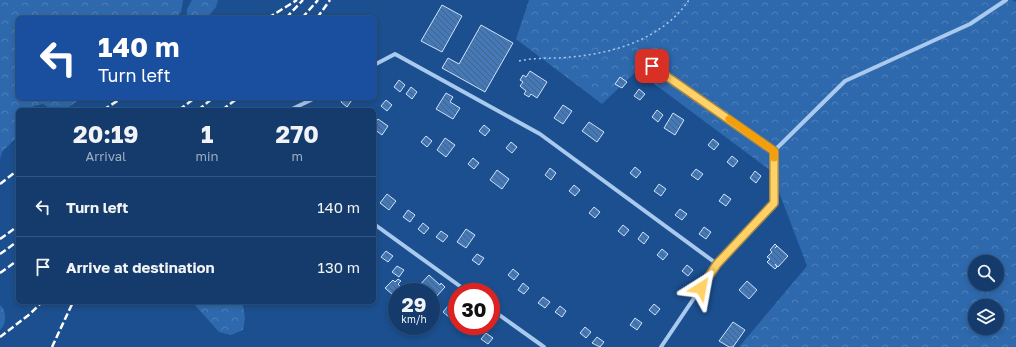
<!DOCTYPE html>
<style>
body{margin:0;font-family:"Golos Text",sans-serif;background:#1d4271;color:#f1f3f6;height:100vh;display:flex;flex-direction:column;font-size:15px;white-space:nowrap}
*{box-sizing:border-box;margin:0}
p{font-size:13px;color:#9dadc1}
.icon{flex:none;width:22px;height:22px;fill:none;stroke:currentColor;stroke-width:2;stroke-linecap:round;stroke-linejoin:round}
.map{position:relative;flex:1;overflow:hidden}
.drawer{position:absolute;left:16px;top:108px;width:360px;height:196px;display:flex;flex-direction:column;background:#143b6b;border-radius:6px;box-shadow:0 2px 6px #0003,0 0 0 1px #33557e}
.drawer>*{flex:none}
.guide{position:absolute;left:16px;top:16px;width:360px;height:84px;border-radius:6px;box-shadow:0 2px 6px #0003,0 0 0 1px #33557e;background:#1a4fa0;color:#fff;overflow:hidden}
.fabs{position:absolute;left:968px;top:255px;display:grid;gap:8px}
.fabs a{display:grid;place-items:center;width:36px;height:36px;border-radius:50%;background:#143b6b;box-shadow:0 2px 6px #0003,0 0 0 1px #33557e;font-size:20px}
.speed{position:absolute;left:388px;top:283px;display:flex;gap:8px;font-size:20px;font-weight:700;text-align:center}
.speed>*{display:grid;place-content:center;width:52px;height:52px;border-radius:50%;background:#143b6b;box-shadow:0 2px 6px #0003,0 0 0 1px #33557e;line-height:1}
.speed small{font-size:10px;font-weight:400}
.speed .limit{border:6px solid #d22;background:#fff;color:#111}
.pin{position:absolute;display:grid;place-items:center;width:34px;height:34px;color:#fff;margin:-17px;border-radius:8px;box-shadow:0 2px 6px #0006}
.me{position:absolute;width:44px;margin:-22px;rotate:34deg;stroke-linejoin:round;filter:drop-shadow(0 0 3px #0008)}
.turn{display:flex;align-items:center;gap:14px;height:84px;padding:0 16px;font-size:18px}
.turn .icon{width:52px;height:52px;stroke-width:2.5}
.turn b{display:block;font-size:28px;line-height:34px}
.eta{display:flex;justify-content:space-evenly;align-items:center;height:68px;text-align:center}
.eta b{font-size:24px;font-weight:700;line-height:28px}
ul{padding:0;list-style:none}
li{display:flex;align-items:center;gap:12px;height:60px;padding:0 16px;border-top:1px solid #33557e}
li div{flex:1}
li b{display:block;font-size:15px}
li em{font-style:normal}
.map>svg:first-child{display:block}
</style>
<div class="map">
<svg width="1016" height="347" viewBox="0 0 1016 347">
<defs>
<pattern id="forest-crowns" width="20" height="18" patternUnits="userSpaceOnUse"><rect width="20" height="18" fill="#2e69ad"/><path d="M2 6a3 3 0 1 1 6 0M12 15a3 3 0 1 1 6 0" fill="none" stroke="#4d80b9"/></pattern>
<pattern id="building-back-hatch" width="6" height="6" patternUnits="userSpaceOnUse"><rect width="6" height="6" fill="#4478b7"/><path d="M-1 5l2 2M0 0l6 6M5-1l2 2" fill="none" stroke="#486282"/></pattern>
</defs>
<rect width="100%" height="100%" fill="#1b4f8f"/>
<g fill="url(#forest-crowns)" fill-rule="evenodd">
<path d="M0 0H183L181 12 175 18H18V98H82C66 109 61 115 43 104L34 106 31 110H18V136L2 152 0 159Z"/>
<path d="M192 0H218L216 7 207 18H187V9Z"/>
<path d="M529 0H1012L1016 2V347H739L807 266 771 171 637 71 602 104 516 39ZM975 262H997V284H975ZM975 306H997V328H975Z"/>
<path d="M192 302H239L243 305 245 318 243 330 231 335 219 332Z"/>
<path d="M0 305C7 311 7 323 0 330Z"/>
</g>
<g fill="url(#building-back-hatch)" stroke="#cfe3fa">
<path d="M442 5 462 16 442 52 421 41Z"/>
<path d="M481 25 513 43 485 92 442 68 448 58 459 64Z"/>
<path d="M530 71 547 82 537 98 531 94 529 97 524 94 526 91 520 86 523 82 520 80 523 75 526 77Z"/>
<path d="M620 77 627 82 622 88 615 84Z"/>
<path d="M399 80 405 85 400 92 394 87Z"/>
<path d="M411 87 417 92 412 99 406 94Z"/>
<path d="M639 89 645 94 640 100 634 96Z"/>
<path d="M446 93 453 97 450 102 460 108 453 119 436 109Z"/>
<path d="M343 98 352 100 347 107 341 102Z"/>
<path d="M386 100 392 105 387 111 381 106Z"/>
<path d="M563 105 572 111 563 124 554 118Z"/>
<path d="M657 110 663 115 658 122 652 117Z"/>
<path d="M673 113 684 120 675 135 664 128Z"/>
<path d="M378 119 388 126 382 135 374 129V124Z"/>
<path d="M589 122 604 132 597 142 582 131Z"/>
<path d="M484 125 490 130 485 136 479 131Z"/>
<path d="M426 136 432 141 427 147 421 142Z"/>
<path d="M445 138 455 145 446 157 437 150Z"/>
<path d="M713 139 719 144 714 150 708 145Z"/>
<path d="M511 142 517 147 512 153 506 148Z"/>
<path d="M732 156 738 161 733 167 727 162Z"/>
<path d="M473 158 479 163 474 169 468 164Z"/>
<path d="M635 167 641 172 636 178 630 173Z"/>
<path d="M550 168 556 173 551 180 545 175Z"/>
<path d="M696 169 703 174 698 180 691 175Z"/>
<path d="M497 170 509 179 502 189 490 180Z"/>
<path d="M755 171 761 176 756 183 750 178Z"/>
<path d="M659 184 666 189 661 196 654 191Z"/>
<path d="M574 185 580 190 575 196 569 191Z"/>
<path d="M387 194 396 201 389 210 380 203Z"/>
<path d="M724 194 731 199 726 206 719 201Z"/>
<path d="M594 207 600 212 595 218 589 213Z"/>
<path d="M680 209 687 214 682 220 675 215Z"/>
<path d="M408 210 415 215 410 222 403 217Z"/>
<path d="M423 223 429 228 424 234 418 229Z"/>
<path d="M623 225 629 230 624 236 618 231Z"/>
<path d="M704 227 711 232 706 239 699 234Z"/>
<path d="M466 229 475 235 466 248 457 242Z"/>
<path d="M441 231 448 236 443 242 436 237Z"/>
<path d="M643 232 649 237 644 244 638 239Z"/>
<path d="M775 244 777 246 775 248 777 246 788 256 778 267 775 264 777 267 775 269 767 262 770 259 767 257 772 252 770 250Z"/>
<path d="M662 249 668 254 663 260 657 255Z"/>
<path d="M386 251 393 256 388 262 381 257Z"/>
<path d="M477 254 484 258 479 265 472 260Z"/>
<path d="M687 265 693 270 688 276 682 271Z"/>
<path d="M397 266 404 270 399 277 392 272Z"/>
<path d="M513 269 519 274 514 280 508 275Z"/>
<path d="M429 275 440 285 441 283 445 287 435 298 431 295V292L425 289 422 292 417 288Z"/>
<path d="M398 279 401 281 398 284 401 287 393 295 385 288 393 280 395 282Z"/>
<path d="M747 281 757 290 749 299 739 290Z"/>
<path d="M523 283 529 288 524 294 518 290Z"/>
<path d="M543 297 550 302 545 308 538 303Z"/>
<path d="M654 304 660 309 655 315 649 310Z"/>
<path d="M448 306 454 311 449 317 443 312Z"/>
<path d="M560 306 566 311 562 317 555 312Z"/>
<path d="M635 318 642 323 637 330 630 325Z"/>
<path d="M733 322 745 330 733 347H729L719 341Z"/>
<path d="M585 327 591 332 586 338 580 333Z"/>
<path d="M486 333 493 338 488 344 481 339Z"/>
<path d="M597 337 604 342 600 347 592 343Z"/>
</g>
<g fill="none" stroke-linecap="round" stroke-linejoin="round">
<path stroke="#a9c9ee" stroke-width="1.5" stroke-dasharray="2 3" stroke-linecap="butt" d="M519 61C536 57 554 59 571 57 616 53 663 38 689 0"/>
<g stroke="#a9c9ee" stroke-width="4">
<path d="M374 65 395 54 540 134 717 264 774 203V151L845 81 970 24 1006 0"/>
<path d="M652 66 774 151"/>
<path d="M290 110 315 98"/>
<path d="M374 224 468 292"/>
<path d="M491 309 544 347"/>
<path d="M661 347 717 264"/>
</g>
<g stroke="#fff" stroke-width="2.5" stroke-dasharray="7 3" stroke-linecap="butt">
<path d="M268 18 297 0"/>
<path d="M286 18 303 0"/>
<path d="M302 18 318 0"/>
<path d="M317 18 330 0"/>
<path d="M103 110 122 98"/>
<path d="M179 110 195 98"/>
<path d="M198 110 213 98"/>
<path d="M222 110 238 98"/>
<path d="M0 184 18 170"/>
<path d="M0 239 18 226"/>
<path d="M0 254 18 241"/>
<path d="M0 273 18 260"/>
<path d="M0 337 30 314 42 302"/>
<path d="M52 347 73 302"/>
</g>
</g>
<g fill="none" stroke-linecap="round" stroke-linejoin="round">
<defs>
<path id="route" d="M652 66 774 151V203L717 264 701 288"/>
</defs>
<use href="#route" stroke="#a68842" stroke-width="10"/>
<use href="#route" stroke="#ffd166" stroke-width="7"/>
<path stroke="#f59e0b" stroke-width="7" d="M729 119 774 151V158"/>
</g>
</svg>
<div class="fabs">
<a><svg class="icon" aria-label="search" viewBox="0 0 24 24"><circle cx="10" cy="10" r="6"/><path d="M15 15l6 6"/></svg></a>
<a><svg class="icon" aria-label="layers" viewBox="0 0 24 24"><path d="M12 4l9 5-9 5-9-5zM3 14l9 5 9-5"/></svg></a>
</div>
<div class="speed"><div>29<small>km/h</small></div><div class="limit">30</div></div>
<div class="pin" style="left:652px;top:66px;background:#d93025"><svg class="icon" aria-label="arrive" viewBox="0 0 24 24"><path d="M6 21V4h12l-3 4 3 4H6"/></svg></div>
<svg class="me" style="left:701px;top:288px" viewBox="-20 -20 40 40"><path d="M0-17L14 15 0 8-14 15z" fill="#ffd166" stroke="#fff" stroke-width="4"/></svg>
<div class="guide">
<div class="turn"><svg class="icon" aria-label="left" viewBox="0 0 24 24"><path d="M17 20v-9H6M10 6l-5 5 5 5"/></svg><div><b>140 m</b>Turn left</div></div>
</div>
<section class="drawer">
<div class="eta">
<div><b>20:19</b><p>Arrival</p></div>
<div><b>1</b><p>min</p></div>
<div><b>270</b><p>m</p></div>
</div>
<ul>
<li><svg class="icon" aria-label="left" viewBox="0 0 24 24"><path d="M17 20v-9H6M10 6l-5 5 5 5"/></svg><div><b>Turn left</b></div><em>140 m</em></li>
<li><svg class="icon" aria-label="arrive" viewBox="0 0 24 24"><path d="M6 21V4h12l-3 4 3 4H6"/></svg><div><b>Arrive at destination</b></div><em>130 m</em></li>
</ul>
</section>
</div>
